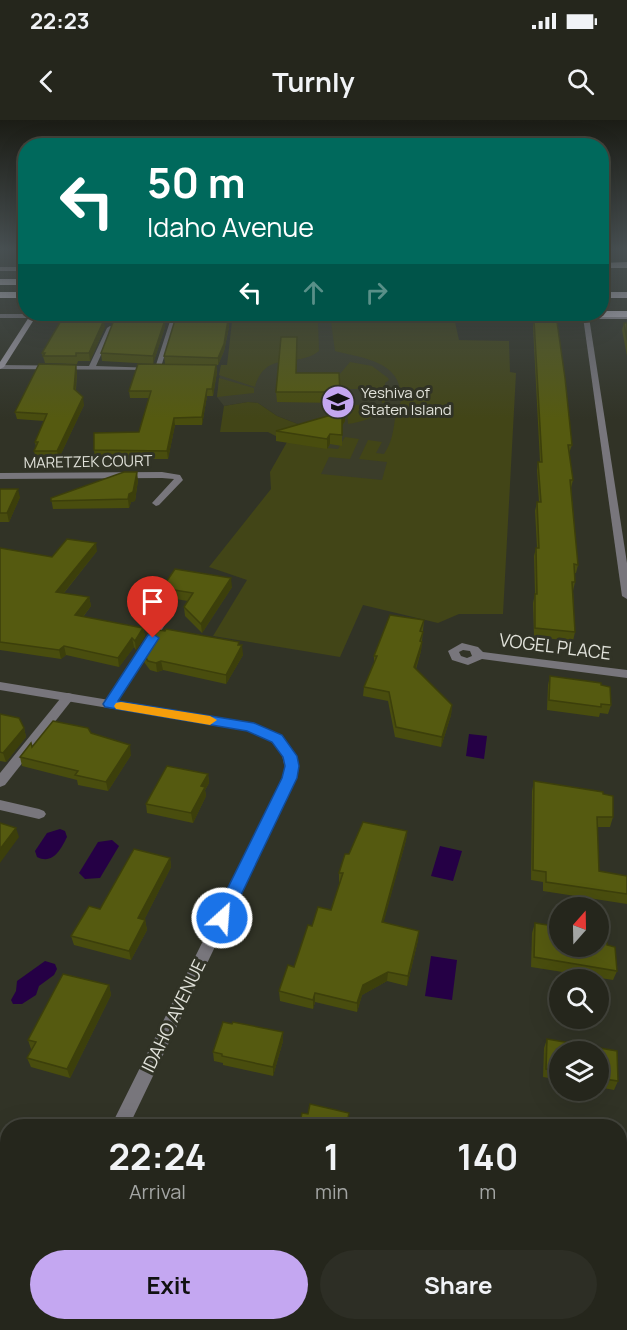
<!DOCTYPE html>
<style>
body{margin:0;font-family:Manrope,sans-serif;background:#2d2e25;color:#f1f3f6;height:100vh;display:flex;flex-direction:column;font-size:22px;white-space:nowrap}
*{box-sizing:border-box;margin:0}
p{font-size:20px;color:#a3a5a3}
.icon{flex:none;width:33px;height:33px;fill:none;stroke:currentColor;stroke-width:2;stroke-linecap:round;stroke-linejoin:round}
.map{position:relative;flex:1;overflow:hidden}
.side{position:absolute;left:0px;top:999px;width:627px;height:212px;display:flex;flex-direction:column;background:#25261c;border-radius:24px 24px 0 0;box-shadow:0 6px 24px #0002,0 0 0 2px #42433b}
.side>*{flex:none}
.banner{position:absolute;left:18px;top:18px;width:591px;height:183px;border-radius:24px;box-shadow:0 6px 24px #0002,0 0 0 2px #42433b;background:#00695c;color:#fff;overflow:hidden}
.needle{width:39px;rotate:20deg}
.tools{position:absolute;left:549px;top:777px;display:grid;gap:12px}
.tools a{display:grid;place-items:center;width:60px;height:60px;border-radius:50%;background:#25261c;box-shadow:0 6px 24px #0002,0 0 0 2px #42433b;font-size:30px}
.pin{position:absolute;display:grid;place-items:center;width:51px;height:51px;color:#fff;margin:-62px -26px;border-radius:50% 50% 50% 0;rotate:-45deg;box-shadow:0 0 6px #0007}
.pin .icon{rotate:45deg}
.me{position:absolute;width:66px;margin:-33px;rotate:26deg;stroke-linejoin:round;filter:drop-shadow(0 0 4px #0008)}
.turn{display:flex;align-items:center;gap:21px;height:126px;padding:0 30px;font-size:27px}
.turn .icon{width:78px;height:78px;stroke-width:2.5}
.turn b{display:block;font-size:42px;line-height:51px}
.lanes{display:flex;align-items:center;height:57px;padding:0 30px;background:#0003;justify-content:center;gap:30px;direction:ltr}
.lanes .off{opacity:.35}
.eta{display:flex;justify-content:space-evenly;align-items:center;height:102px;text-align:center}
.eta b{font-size:36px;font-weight:700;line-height:42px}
.action{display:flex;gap:12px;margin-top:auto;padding:12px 30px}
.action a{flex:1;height:69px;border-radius:36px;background:#c4a7f1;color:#111;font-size:24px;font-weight:700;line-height:69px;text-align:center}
.action a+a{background:#2d2e25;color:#f1f3f6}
.status{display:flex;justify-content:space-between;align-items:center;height:42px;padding:0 30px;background:#25261c;direction:ltr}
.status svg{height:16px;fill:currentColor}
header{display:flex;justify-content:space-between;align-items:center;height:78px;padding:0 30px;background:#25261c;font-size:27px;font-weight:700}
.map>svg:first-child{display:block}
</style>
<div class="status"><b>22:23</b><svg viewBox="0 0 49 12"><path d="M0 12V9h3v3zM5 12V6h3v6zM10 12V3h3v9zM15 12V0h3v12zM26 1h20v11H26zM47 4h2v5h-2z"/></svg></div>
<header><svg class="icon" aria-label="back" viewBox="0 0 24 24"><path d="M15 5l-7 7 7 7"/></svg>Turnly<svg class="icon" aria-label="search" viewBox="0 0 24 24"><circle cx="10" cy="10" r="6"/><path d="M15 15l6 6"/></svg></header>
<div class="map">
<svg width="627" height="1210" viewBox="0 0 627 1210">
<rect width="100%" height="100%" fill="#313326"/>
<path fill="#3b3d2a" d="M318 202H339L405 256 402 334 422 338 382 362 321 355 303 306 277 296 258 283 248 282 224 286 217 277 221 245H254Z"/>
<g fill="#424517">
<path d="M232 202H318L319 231C296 249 266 229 255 267L219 255 221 245H227Z"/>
<path d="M331 202H455L459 220 509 221 510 252 516 253 503 494H459L438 503 363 485 340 537 213 516 247 460 209 447 271 369 270 352 287 322 268 312H220L224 286 248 282 258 283 277 296 303 306 328 328 338 329 345 317 359 319 350 339 329 337 321 354 382 360 387 342 359 339 368 320 382 322 376 333 384 334C392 322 393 312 395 299 397 291 401 285 401 277 401 241 362 238 335 231Z"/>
<path d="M350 242 372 246 388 258 389 260 385 263V283H382L380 269H339V255Z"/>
<path d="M219 258 254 268V273L217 277Z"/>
<path d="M356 285H385C378 298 361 302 348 304L347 288Z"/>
</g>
<g fill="#250045">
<path d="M469 614 487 616 484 639 466 636Z"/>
<path d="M60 709 65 711 67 717C61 729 53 745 37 737L35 731 47 713Z"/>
<path d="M112 720 119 726 100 758 85 759 79 753 98 722Z"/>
<path d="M440 726 462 731 453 761 431 756Z"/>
<path d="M431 836 457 840 452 880 425 876Z"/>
<path d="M45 841 55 844 57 849 54 855 39 866 36 875 22 884H13L11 880 16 871 17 861Z"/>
</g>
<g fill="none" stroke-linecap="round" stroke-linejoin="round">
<g fill="#78767c" fill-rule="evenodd">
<path d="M136 480 168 487 171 495 114 587 110 588 104 584 161 495 160 491 132 485 131 483Z"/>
<path d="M68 573 72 574 74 577 72 580 5 665 0 667V653L64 574Z"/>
<path d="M0 680 39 689 44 691 46 694 44 697 39 699 0 690Z"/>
</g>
<g fill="#78767c" fill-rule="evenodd">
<path d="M0 194H33L36 196 33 198H0Z"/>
<path d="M172 195 177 196 160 250 0 249V245L89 246 107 208 110 206 113 208 96 246 155 248Z"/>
<path d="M586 195 589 197 627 443V479L622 476 583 197Z"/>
<path d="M162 352 180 355 183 360 159 385 156 386 152 383 174 359 162 358 0 359V353Z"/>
<path d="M462 523 478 527 483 532 627 550V558L482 539 468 545 452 540 448 531ZM463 530 470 531 472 536 467 538 461 536 459 532Z"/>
<path d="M0 562 249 603C279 611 299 624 296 658L129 1006H111L284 658C287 628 273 620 247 611L0 570Z"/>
<path d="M13 1203H34L31 1210H10Z"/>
</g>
<g fill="#a09ca6" fill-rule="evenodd">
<rect x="0" y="147" width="26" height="4"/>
<path d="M31 194 627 195V199L35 198 4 247 0 249V242Z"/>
</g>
<g fill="#dad5e4" fill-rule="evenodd">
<path d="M627 142V148H602V143Z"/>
<rect x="0" y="159" width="26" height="6"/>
<rect x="0" y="172" width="26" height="6"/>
<rect x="602" y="172" width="25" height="6"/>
<path d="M602 191H627V197H580L575 194H602Z"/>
</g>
</g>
<g fill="#494d0e">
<path d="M165 200V207L153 244 102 241 101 233Z"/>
<path d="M228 200 229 207 224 231 218 245H216L217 252 213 276H207L202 305H175L168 339H95L94 330 139 312 149 278H130L129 271 206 245 165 244 164 236Z"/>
<path d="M534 200 572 325 569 333 573 360 571 368 578 445 576 453H575V462L573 471 575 512 573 521 534 517 533 483 535 474 534 436 536 428H537L535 391 537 382H539L537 350 538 342H540L533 207Z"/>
<path d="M624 203H627V236L622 210Z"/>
<path d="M105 207 90 241H78L77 244 45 243 42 233Z"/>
<path d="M297 227 296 253H339L340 283 277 282 276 272Z"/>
<path d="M77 252 76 270 84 285 59 338 36 339 34 331 36 327 35 322 44 301 17 299 15 292Z"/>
<path d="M345 291V301L342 306V326L330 324 327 329 276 321V311Z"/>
<path d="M138 360 135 381 131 382 129 388 53 389 51 378Z"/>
<path d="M0 369 20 377 9 402H0Z"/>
<path d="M0 428 52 437 97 431 64 473 89 477 91 486 83 497 143 508 145 516 136 530 134 527 119 547 66 535 61 539 0 530Z"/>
<path d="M232 467 202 513 185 496 184 487 188 481 163 477 162 468Z"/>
<path d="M424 500 421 531 416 549 452 585 451 595 441 627 395 617 388 581 363 576 364 567 374 543V536Z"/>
<path d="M239 525 243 535 226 564 163 550 157 552 150 550 144 542 143 533Z"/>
<path d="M550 556 601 565 611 585 608 594 600 593 599 597 547 590 548 565Z"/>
<path d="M0 594 24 608 26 617 6 642 0 641Z"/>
<path d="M91 613 131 635 108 671 78 665 77 660 22 646 20 637 32 627Z"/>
<path d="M208 654 209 663 205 670 206 676 193 703 147 693 146 684Z"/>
<path d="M534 661 603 674 613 697 610 707H597L599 751 627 756V784L543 771V762L531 760 532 671Z"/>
<path d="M407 711 406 720 383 803 418 820 407 866 387 861 362 875 357 892 315 882 313 889 280 881 279 871 294 847 312 806 331 790 340 762H339V753L349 734Z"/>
<path d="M170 738 171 747 144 800H145L147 810 131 840 74 825 71 816 100 789Z"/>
<path d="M535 803 560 826 607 825 617 851 613 860 531 847 532 813Z"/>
<path d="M109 865 111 875 70 958 31 947 27 938 32 929H31L28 920Z"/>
<path d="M283 912V921L273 956 223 945V943L214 941 213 932Z"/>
<path d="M547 919 617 931 618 961 614 970 598 967V932H560V960L543 957 544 928Z"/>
<path d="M135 1206 299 1210H137Z"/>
</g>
<g fill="#3c3f0b">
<path d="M104 200 105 207 90 241 89 233Z"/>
<path d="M165 200V207L153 244V236Z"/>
<path d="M228 200 229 207 224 231 218 245V238Z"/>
<path d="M76 245 77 252 75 276 74 269Z"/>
<path d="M216 245 217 252 213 276 212 269Z"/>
<path d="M207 269V276L202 305V297Z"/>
<path d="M83 277 84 285 59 338 57 331Z"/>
<path d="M345 291V301L341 307 342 297Z"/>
<path d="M174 298 175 305 168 339 167 331Z"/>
<path d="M330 314V324L327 329V319Z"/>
<path d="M137 352 138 360 135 381 131 382 129 388 128 379Z"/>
<path d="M18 369 20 377 9 402 7 393Z"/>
<path d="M96 423 97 431 58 480 56 472Z"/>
<path d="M231 458 232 467 202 513 201 504Z"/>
<path d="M89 477 91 486 77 504 75 495Z"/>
<path d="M143 508 145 516 136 530 135 521Z"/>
<path d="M132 518 134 527 119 547 118 538Z"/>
<path d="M239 522V530L242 525 243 535 226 564V555Z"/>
<path d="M422 522 421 531 413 556 414 547Z"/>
<path d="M64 526 66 535 61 539 59 530Z"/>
<path d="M161 541 163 550 157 552 156 543Z"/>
<path d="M452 585 451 595 441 627 442 617Z"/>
<path d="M24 608 26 617 6 642 3 633Z"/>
<path d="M130 625 131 635 108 671 106 662Z"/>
<path d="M208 654 209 663 205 670 206 676 193 703 191 693 201 666Z"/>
<path d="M16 708 19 717 0 743V729Z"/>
<path d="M407 711 406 720 381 812 382 802Z"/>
<path d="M170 738 171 747 140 808 138 798Z"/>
<path d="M145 800 147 810 131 840 129 831Z"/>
<path d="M419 811 418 820 407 866 408 856Z"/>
<path d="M388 852 387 861 362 875 357 892V883L363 865Z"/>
<path d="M109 865 111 875 70 958 67 949Z"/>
<path d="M315 873V882L313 889V880Z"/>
<path d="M283 912V921L273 956V947Z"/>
<path d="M8 1108V1125L0 1140V1123Z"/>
</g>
<g fill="#555a10" stroke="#3c3f0b" stroke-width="1.5">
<path d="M62 199 104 200 89 233H76V236H43L45 233H42Z"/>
<path d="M114 200H165L153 236 101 233Z"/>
<path d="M175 200H228L224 224 218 238 164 236Z"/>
<path d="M534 200 557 202 565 258 572 325H568L573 360H570L578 445 574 444 575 462H572L575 512 535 508V474H537L536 428H539L537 382H541L538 342H542Z"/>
<path d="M624 203H627V220Z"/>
<path d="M281 217H297L296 253H339L340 272H276Z"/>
<path d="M39 244 76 245 74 269 83 277 57 331H34L38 322H35L47 294 15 292Z"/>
<path d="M138 244 216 245 212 269H207L202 297 174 298 167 331 94 330V313L139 312 151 271H129Z"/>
<path d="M345 291 342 297V315L330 314 327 319 276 311Z"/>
<path d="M124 352H137L133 372 129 374 128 379 51 381V378Z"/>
<path d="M0 369H18L7 393H0Z"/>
<path d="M67 419 96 423 56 472 89 477 75 495 143 508 135 521 132 518 118 538 64 526 59 530 0 522V428L52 437Z"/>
<path d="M175 449 231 458 201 504 184 487 193 473 162 468Z"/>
<path d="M390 495 424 500 420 511 423 512 420 521 422 522 414 547 452 585 442 617 396 607 389 572 364 567 377 536H374Z"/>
<path d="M166 509 239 522 238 525H242L226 555 161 541 156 543 148 541 143 533 158 510 165 511Z"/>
<path d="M550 556 601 563V565L610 567 611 585 601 584V587L549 580Z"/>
<path d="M0 594 19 598 24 608 3 633 0 632Z"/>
<path d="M53 601 88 608 91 613 130 625 106 662 75 655 78 651 20 637 31 623 32 627Z"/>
<path d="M167 646 208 654 201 666 205 667 191 693 146 684Z"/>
<path d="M534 661 603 672V674L613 676V697H597L599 751 627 756V774L546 762V752L533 750Z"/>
<path d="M363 702 407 711 382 802 419 811 408 856 388 852 363 865 357 883 315 873 313 880 279 871 288 845 294 847 308 805 312 806 318 787 331 790 343 753H339L345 734H349Z"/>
<path d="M0 703 16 708 0 729Z"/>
<path d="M134 729 170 738 138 798 145 800 129 831 71 816 89 786 100 789Z"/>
<path d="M535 803 560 807V826H598V822L607 823V825L615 827 617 851 534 837Z"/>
<path d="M63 854 109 865 67 949 27 938 36 922 28 920Z"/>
<path d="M223 902 232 904 233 902 283 912 273 947 222 936V934L213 932Z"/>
<path d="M547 919 617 931 618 961 598 958V932H560V951L546 949Z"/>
<path d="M310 984 349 993 347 1003 365 1006H299L302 993 308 994Z"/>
<path d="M0 1046 8 1048V1108L0 1123Z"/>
<path d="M620 1136 624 1137 622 1182H620Z"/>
<path d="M136 1203H299L297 1210H203L196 1208 195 1210H151L135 1206Z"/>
<path d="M338 1203H408L409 1205 408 1210H337Z"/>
</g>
<linearGradient id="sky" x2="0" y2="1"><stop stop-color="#1b1c15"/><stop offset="0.43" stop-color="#485052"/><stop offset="1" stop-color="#485052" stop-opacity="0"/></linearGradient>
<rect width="627" height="299" fill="url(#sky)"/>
<path fill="#1a73e8" stroke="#114b97" stroke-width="1.5" d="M153 514 159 518 118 581 254 603 282 615 297 636 299 646 297 658 230 798 227 802 222 804 216 802 213 798 282 658 285 646 283 637 272 622 247 611 105 587 103 584 105 581 148 515Z"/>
<path fill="#f59e0b" d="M121 582 210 596 217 600 210 605 116 589 114 586 116 583Z"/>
<defs>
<symbol id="school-disc" viewBox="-11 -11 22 22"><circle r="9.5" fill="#c4a7f1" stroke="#313326"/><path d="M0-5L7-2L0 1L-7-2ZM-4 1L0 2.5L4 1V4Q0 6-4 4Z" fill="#111"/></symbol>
</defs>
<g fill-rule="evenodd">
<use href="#school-disc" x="319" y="263" width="38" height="38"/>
</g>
<g text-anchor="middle" stroke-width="6" stroke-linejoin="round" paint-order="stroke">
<g font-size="15" fill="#e1e2da" stroke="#313326" text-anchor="start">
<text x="361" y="278">Yeshiva of<tspan x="361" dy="17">Staten Island</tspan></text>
</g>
<g font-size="15" fill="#e1e2da" stroke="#313326">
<text transform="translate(88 342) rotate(-1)" y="5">MARETZEK COURT</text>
</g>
<g font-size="18" fill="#e1e2da" stroke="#313326">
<text transform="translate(555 527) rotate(7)" y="6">VOGEL PLACE</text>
<text transform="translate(174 896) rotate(-64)" y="6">IDAHO AVENUE</text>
</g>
</g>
</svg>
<div class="tools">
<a><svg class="needle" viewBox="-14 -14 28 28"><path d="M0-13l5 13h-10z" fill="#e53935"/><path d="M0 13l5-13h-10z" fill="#a3a5a3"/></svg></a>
<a><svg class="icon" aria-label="search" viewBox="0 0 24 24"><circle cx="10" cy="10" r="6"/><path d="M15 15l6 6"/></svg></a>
<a><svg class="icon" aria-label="layers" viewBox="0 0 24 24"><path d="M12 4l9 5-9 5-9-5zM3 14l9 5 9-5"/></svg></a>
</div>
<div class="pin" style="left:153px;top:518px;background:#d93025"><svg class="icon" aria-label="arrive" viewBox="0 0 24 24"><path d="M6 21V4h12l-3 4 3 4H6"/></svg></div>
<svg class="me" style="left:222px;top:798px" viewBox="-20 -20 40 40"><circle r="17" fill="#1a73e8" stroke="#fff" stroke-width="3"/><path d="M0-11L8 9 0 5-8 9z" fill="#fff"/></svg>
<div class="banner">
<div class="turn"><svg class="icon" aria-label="left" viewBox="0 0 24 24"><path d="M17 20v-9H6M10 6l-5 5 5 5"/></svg><div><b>50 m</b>Idaho Avenue</div></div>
<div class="lanes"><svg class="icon" aria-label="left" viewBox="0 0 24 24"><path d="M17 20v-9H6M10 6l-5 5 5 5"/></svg><svg class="icon off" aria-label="ahead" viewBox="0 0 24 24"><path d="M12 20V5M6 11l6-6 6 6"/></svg><svg class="icon off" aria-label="right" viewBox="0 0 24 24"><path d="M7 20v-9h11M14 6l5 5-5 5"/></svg></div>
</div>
<section class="side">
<div class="eta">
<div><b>22:24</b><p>Arrival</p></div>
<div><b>1</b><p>min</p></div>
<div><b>140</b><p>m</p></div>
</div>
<div class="action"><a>Exit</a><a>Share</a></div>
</section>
</div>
